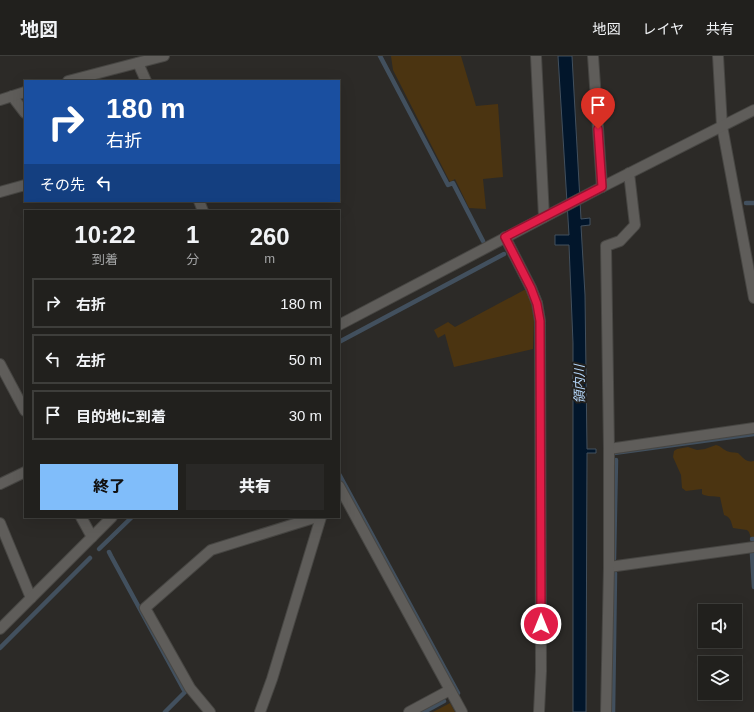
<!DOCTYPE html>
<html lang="ja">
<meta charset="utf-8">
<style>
body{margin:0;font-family:Helvetica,"Noto Sans JP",sans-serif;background:#292826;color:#f1f3f6;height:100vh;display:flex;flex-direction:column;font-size:15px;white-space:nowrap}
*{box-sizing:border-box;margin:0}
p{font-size:13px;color:#a2a3a4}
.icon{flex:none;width:22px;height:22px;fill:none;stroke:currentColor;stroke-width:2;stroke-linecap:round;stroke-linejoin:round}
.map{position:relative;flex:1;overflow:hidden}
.drawer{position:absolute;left:24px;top:154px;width:316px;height:308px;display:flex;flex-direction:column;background:#21201d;border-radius:0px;box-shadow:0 4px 16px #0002,0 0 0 1px #3e3e3b}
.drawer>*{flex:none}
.guide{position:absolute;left:24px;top:24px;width:316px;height:122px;border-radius:0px;box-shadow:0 4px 16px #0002,0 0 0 1px #3e3e3b;background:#1a4fa0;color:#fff;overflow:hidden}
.controls{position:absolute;left:698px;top:548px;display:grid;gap:8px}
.controls a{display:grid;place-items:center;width:44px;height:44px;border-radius:0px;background:#21201d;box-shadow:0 4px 16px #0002,0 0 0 1px #3e3e3b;font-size:20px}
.pin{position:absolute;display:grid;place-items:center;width:34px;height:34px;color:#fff;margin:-41px -17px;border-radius:50% 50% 50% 0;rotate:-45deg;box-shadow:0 0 4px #0007}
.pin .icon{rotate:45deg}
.me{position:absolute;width:44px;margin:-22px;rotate:0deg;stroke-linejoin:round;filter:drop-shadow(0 0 3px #0008)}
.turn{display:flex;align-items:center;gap:14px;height:84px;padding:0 16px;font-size:18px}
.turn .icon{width:52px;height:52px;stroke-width:2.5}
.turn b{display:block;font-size:28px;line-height:34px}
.then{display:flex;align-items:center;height:38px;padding:0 16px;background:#0003;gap:8px;font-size:15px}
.eta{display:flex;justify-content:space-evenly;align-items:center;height:68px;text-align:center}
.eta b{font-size:24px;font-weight:800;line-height:28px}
.primary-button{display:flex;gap:8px;margin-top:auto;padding:8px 16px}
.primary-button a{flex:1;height:46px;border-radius:0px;background:#80bdfa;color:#111;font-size:16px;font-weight:800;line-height:46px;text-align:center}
.primary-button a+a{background:#292826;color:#f1f3f6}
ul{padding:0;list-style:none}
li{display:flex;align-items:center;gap:12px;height:50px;margin:0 8px 6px;padding:0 8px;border:2px solid #3e3e3b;border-radius:0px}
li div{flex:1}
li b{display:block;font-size:15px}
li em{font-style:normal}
header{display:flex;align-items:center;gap:24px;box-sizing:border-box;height:56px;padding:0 20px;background:#21201d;border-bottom:1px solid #3e3e3b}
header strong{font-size:19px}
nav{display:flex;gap:22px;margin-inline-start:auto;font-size:14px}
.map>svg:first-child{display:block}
</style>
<header>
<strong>地図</strong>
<nav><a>地図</a><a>レイヤ</a><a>共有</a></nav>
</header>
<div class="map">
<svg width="754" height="656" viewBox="0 0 754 656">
<rect width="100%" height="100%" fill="#2c2a27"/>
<g fill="#4b3411">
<path d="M391 0H461L476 50 498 48 503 121 483 123 486 153 469 152 455 123 450 126 393 14Z"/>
<path d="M526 233 531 246 534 264 533 293 454 311 445 278 438 282 434 274 448 266 455 271Z"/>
<path d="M716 389C721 390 721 392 725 394 729 397 734 396 738 397 743 402 747 407 754 405V481L751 482 749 476 747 474 733 472C731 466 731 461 724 459L720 441C714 440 707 441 702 438V433L686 435 682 432 681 419 673 401 674 395 677 393 688 391 697 394 705 393Z"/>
<path d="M450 647 455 656H433Z"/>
</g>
<path fill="#02162b" stroke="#42505e" d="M558 0H572L581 163 590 162V169L581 170 585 239 587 393H596V397H587L586 656H573V287L569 189H555V179H569Z"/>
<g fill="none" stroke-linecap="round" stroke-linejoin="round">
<g stroke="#42505e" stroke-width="4.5">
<path d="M380 0 448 129 453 127 483 185"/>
<path d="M746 147H754"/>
<path d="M339 286 504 198"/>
<path d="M614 397 754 378"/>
<path d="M339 418 458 637"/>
<path d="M752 483H754"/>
<path d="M99 493 132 461"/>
<path d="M109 496 111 500 185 636 165 656"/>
<path d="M752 498 754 531"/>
<path d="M614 503 616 404"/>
<path d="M0 592 90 502"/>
<path d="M424 656 444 645"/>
<path d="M613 656 615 517"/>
</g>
<defs>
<g id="street">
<path d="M536 0 544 161"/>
<path d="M593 0 602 131"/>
<path d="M718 0 722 70 754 242"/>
<path d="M138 7 146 25"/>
<path d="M68 25 164 0"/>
<path d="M12 40 25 57"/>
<path d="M0 44 25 36"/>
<path d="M0 136 25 129"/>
<path d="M199 145 203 155"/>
<path d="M505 181 531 232 537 247 540 265 541 615 539 656"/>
<path d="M0 308 25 355"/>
<path d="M609 393 754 372"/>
<path d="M0 428 25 416"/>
<path d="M339 430 462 656"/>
<path d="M81 461 92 481"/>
<path d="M0 467 31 542"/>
<path d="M609 511 754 491"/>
<path d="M210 656 190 632 145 552 211 494 317 461"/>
<path d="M260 656 272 623 321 461"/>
<path d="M409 656 450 634"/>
<path d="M606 656 609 511V393L606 190 620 185 635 169 629 117"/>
</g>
<g id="secondary">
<path d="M339 269 598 133 754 54"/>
<path d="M0 573 112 461"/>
</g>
</defs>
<use href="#street" stroke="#474643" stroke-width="12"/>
<use href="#secondary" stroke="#474643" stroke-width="12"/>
<use href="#street" stroke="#5f5d5a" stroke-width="10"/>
<use href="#secondary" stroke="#5f5d5a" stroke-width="10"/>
</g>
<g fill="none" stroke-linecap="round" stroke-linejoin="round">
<defs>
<path id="route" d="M541 568 540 265 537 248 531 232 505 181 602 131 598 73"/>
</defs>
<use href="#route" stroke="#92132f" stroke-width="10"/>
<use href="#route" stroke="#e11d48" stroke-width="7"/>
</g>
<g text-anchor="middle" stroke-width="4" stroke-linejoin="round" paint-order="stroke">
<g font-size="13" font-style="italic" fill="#b6d8fc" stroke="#23211e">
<text transform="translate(579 328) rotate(-91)" y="5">領内川</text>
</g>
</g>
</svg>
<div class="controls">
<a><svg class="icon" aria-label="sound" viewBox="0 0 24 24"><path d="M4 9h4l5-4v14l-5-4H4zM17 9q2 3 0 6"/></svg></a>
<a><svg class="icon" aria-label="layers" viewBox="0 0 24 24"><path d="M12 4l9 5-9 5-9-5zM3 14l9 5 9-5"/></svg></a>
</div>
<div class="pin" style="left:598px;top:73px;background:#d93025"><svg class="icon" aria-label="arrive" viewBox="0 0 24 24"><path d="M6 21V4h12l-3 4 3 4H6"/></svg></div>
<svg class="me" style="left:541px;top:568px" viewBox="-20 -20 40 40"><circle r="17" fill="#e11d48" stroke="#fff" stroke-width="3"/><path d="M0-11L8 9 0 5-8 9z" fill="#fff"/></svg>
<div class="guide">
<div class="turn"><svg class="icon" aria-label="right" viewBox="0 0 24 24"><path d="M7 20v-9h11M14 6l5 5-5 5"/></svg><div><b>180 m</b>右折</div></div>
<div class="then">その先<svg class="icon" aria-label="left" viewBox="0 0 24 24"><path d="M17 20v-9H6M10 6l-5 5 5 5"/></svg></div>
</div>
<section class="drawer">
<div class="eta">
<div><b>10:22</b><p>到着</p></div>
<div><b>1</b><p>分</p></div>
<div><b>260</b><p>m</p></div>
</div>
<ul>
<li><svg class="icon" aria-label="right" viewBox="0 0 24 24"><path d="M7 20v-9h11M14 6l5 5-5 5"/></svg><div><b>右折</b></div><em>180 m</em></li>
<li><svg class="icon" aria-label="left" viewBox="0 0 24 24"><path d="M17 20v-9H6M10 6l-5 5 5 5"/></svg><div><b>左折</b></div><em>50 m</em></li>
<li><svg class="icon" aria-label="arrive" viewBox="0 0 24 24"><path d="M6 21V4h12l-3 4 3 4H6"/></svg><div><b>目的地に到着</b></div><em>30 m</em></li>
</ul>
<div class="primary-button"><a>終了</a><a>共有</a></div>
</section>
</div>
